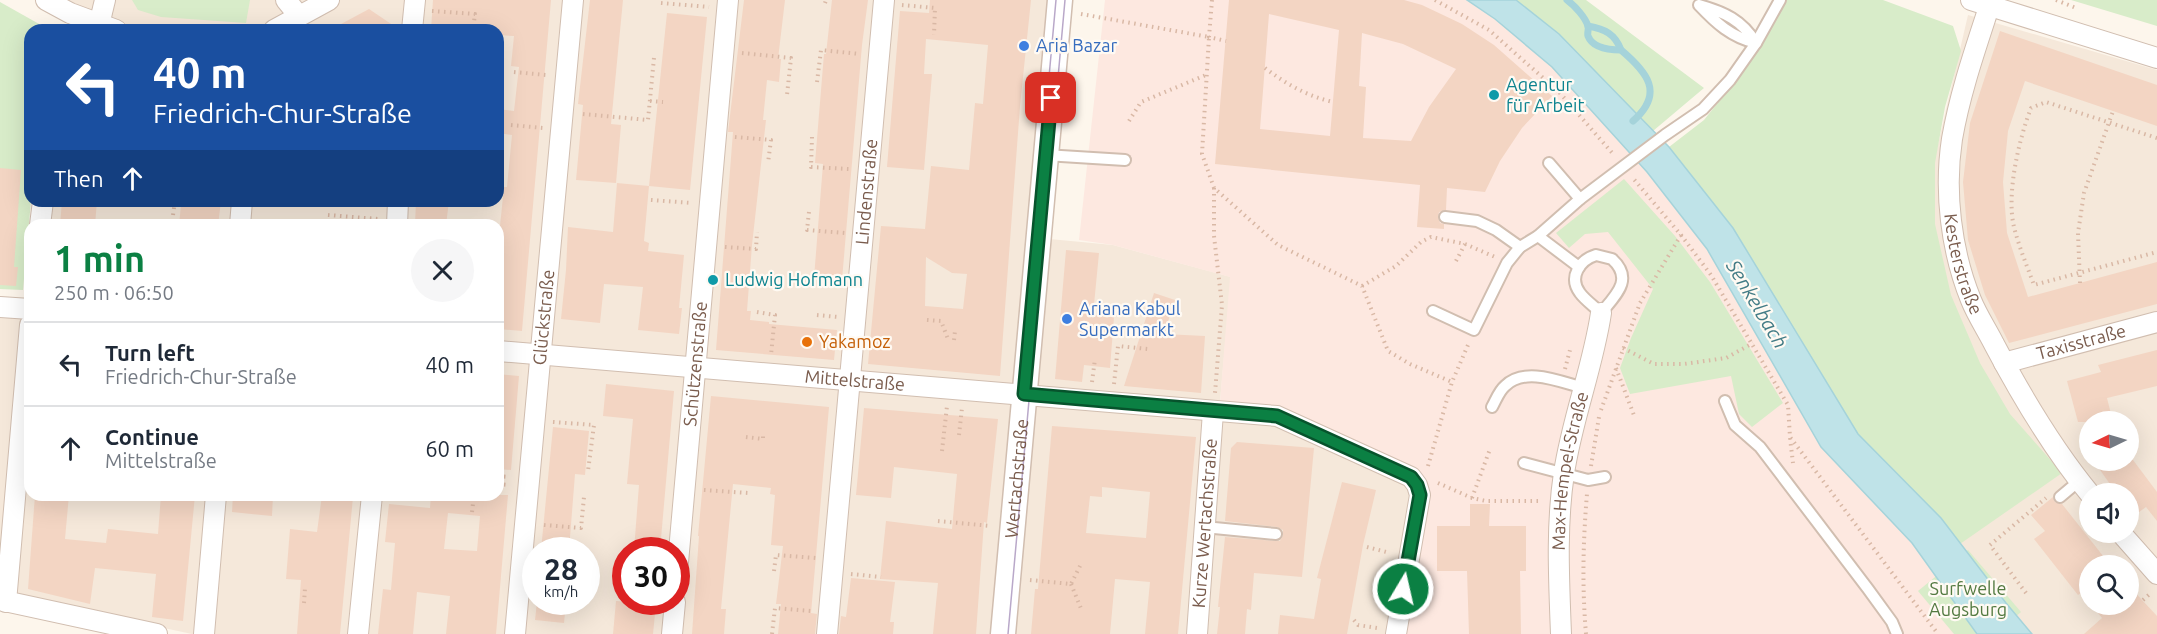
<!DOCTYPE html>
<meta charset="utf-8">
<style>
body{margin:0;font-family:Ubuntu,sans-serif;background:#f6f6f7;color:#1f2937;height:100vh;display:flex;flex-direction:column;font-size:22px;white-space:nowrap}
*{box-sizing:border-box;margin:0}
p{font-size:20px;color:#747a83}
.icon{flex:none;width:33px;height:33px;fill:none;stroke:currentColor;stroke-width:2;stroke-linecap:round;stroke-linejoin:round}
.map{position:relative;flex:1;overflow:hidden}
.panel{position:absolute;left:24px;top:219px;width:480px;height:282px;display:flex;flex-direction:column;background:#fff;border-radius:18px;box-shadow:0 6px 24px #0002}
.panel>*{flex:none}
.guide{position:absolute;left:24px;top:24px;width:480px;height:183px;border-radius:18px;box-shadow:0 6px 24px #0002;background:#1a4fa0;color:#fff;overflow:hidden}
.needle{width:39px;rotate:265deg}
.tools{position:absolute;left:2079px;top:411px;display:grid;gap:12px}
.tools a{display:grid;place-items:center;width:60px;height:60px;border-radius:50%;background:#fff;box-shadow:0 6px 24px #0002;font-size:30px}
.speed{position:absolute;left:522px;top:537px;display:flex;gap:12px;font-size:30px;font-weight:700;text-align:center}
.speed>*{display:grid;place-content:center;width:78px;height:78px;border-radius:50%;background:#fff;box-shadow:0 6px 24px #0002;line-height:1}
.speed small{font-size:15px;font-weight:400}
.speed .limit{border:9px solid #d22;background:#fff;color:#111}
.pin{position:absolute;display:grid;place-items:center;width:51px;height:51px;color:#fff;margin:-26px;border-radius:12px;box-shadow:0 3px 9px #0006}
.me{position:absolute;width:66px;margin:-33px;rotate:9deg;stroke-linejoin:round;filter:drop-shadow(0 0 4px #0008)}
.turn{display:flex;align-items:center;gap:21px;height:126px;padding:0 30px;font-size:27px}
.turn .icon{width:78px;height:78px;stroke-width:2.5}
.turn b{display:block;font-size:42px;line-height:51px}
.then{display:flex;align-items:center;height:57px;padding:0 30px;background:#0003;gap:12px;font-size:22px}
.round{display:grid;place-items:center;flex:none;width:63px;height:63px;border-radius:32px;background:#f6f6f7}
.headline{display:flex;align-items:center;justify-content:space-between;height:102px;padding:0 30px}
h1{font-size:36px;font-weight:700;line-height:45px;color:#0b8043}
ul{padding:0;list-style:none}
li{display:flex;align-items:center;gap:18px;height:84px;padding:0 30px;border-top:2px solid #e0e1e3}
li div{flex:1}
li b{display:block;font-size:22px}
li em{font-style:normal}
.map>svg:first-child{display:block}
</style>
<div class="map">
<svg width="2157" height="634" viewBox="0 0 2157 634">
<rect width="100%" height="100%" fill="#fdf6ec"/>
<g fill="#f5e8da" fill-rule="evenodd">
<path d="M67 0H1060L1039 238 1113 245 1231 277 1220 402 1417 485 1401 634H192L0 593V313L30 304V495H498V225H49L51 201H498V30H69L72 3ZM536 550H586V602H536ZM626 550H676V602H626Z"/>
<path d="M1968 15 2157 70V634H2032L1960 544 2042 472 1962 349 1920 222ZM2090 422H2128V460H2090ZM2090 494H2128V532H2090ZM2090 566H2128V604H2090Z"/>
</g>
<path fill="#fde8e0" d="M1105 0H1467L1495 19 1552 67 1647 172 1707 249 1896 524 1912 543 1977 634H1401L1417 485 1220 402 1230 277 1113 245 1079 240Z"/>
<g fill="#d8ecc9">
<path d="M132 0H250L246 23 161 17 138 10Z"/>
<path d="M1516 0H1586L1704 88 1653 131 1559 34Z"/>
<path d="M1787 0H1883L1953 26 1961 51 1945 107 1935 163V224L1951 295 1980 363 2010 414 2062 473 1960 544 1941 518 1858 434 1733 228 1669 147 1704 120 1749 64Z"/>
<path d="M2071 0H2157V26Z"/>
<path d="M0 2 48 29 30 30 31 201 23 290 0 289Z"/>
<path d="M1624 179 1675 236 1710 282 1783 403 1752 427 1739 414 1731 376 1630 394 1620 368 1631 338 1653 289 1608 232 1585 234 1569 248 1556 233Z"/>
<path d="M1968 550 2021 612 1995 634H1954L1918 591Z"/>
</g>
<path fill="#bfe3e8" stroke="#a5d3da" stroke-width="1.5" d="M1467 0H1516L1559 34 1669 147 1733 228 1858 434 1941 518 2006 603 2032 634H1977L1912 543 1821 447 1707 249 1647 172 1552 67 1495 19Z"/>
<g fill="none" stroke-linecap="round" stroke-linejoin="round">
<g stroke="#a5d3da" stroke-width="7">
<path d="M1567 0C1575 6 1585 17 1588 26 1589 29 1587 33 1588 36 1593 49 1610 50 1621 50 1647 72 1665 93 1633 121"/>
<path d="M1588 26C1605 29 1615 34 1621 50"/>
</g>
</g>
<g fill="#f3d5c3" fill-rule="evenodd">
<path d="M433 0H551L522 331 498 329V226H500L504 187H507L512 135 498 133V109L514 111 519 67 511 66 514 36 498 35V30H431Z"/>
<path d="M590 0H623L611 124 621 125 616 183 576 180 583 105 578 104Z"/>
<path d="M744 0H785L778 59H781L779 82 767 80 763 120H766L752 245 747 311H751L750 320 769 322V324L837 330 834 360 716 350 733 132H728Z"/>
<path d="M832 0H868L862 45 842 280 814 278 823 164 815 163 824 54H826Z"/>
<path d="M930 0H1031L1020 106 1000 376 868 364 881 226 925 229 931 166 969 170 975 103 983 104 988 45 926 39 924 74H932L924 170 887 167 900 11 929 13ZM926 257 952 273 967 274 963 309 925 306Z"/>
<path d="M1229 0H1404L1422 5 1462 24 1494 45 1552 96 1522 128 1500 161 1485 192 1447 188 1446 210 1439 212 1438 217 1440 223 1444 224V229L1417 227 1420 185 1215 164ZM1269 14 1339 30 1330 136 1260 129ZM1362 33 1403 44 1456 69 1429 107 1411 141 1363 138 1366 87 1359 86Z"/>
<path d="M369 9 400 30H330Z"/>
<path d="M667 13 707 17 690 190 649 186Z"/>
<path d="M2000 31 2157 85V126L2025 81 2008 131 2003 182 2007 233 2028 297 2157 262V304L2009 343 1985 295 1968 240 1963 182 1970 123Z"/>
<path d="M0 168 21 170 14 267H18L16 286 0 285Z"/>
<path d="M617 183 649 186 644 241 649 243 648 251 684 255 679 308H682L679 334 638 330 643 287 604 284 600 323 561 319 566 270 568 227 613 232Z"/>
<path d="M62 201H97L95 225H60Z"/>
<path d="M187 201H221L218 225H179L181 205H187Z"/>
<path d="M416 201H449L446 225H415Z"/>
<path d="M1066 250 1099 253 1093 315 1114 317 1110 368 1084 365 1082 382 1055 379Z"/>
<path d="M1154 293 1175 300 1164 334 1205 336 1201 393 1124 386Z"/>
<path d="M2157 350V386L2107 398 2113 422H2078L2067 381 2101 372 2098 365Z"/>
<path d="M498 374 519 376 511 470 498 469Z"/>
<path d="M606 384 674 391 660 550H634L639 485 627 484 633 419 603 416Z"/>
<path d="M711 396 829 407 811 613 817 614 815 634H778L781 604H776L783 546 771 545 775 495 770 494 771 488 733 484 721 609H726L724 634H692L699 536H698Z"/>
<path d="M864 408 998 419 987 523 984 522 976 634H933L938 583 880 579 886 521 952 529 957 474 894 467 891 498 856 495Z"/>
<path d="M1052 426 1196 437 1178 634H1145L1150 582 1115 579 1110 634H1031L1035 589H1038ZM1102 487 1150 492 1146 538 1086 533 1090 496 1102 497Z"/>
<path d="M553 427 589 431 585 475 575 474 569 550H541Z"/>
<path d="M1237 442 1314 448 1302 577 1254 573 1251 610 1247 609 1245 634H1217L1220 607H1218L1225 537 1275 541H1280L1283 535V530L1277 527 1225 521 1231 448Z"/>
<path d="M2093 460H2133L2157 492V521L2146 507 2128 520V494H2117Z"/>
<path d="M1342 482 1376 490 1363 545 1347 634H1278L1280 615 1314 619 1321 579 1317 578Z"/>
<path d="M35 495H69L65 539 106 543 108 529 158 534 161 495H195L183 621 152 617 156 574 95 568 90 604 28 589Z"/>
<path d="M233 495H273L272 516 232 512Z"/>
<path d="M322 495 353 497 340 634H297L301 580 286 579 290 529 317 532Z"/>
<path d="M431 495H508L496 634H446L450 596 417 592 413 634H378L383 589 391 590 395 543 385 542 389 504 430 508ZM448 513 480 516 477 551 444 549Z"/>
<path d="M2053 497 2055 502 2062 504 2111 566H2090V587L2078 595 2034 539 2045 531 2031 515Z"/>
<path d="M1470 504H1490L1489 526H1526V571H1520L1521 634H1469L1467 571H1437V526H1470Z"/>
<path d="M851 578 895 582 890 622H894L893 634H839L841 616 846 617Z"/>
<path d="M2128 585 2157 616V634H2084L2102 618 2091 604H2128Z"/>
<path d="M616 601 656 604 653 634H613Z"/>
<path d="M537 602H566L564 623 535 620Z"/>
</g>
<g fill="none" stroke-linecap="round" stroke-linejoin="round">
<defs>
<g id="service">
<path d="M1699 5C1724 12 1742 20 1756 43 1731 37 1716 23 1699 5Z"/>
<path d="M1045 155 1125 160"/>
<path d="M1549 163 1580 199"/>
<path d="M1445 217 1477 221 1496 230 1520 247"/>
<path d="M1538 236 1579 267"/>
<path d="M1596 255 1612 259C1634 279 1616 295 1601 313 1594 306 1585 300 1580 293 1568 277 1580 260 1596 255Z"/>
<path d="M1433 311 1474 330 1507 263 1520 247 1538 236 1580 199 1665 135 1703 109 1730 80 1756 43 1780 0"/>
<path d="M1725 401 1735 425 1760 447 1868 589 1892 622 1897 634"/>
<path d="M1492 407C1496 400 1499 391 1505 386 1525 366 1561 382 1584 388"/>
<path d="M1524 463 1588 480 1605 477"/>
<path d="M2060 497 2079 481"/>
<path d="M1204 527 1276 534"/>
<path d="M1385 602 1401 605"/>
</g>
<g id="minor">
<path d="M46 0 70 13 116 30"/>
<path d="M286 0 299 16"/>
<path d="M1971 0 2157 58"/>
<path id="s1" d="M1989 7C1975 50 1960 93 1952 139 1944 191 1951 251 1971 300 1977 315 1987 330 1994 344 2022 397 2052 448 2090 494"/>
<path d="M99 25 105 0"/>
<path d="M274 30 329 0"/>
<path d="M412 30 415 0"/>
<path d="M40 225 43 201"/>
<path d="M240 225 242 201"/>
<path d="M397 225 398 201"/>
<path d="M0 307 30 309"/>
<path id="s2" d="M498 351 1277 416 1411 477 1417 485 1420 495 1396 634"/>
<path id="s3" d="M2004 363 2157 322"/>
<path d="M2120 532 2157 574"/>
<path id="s4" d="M676 585 728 0"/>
<path d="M0 600 157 634"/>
<path d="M6 602 30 325"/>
<path d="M204 634 216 495"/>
<path d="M358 634 372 495"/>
<path id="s5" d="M515 634 573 0"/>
<path d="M672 634 675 602"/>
<path id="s6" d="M827 634 884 0"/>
<path id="s7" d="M1197 634 1213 412"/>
<path id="s8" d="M1561 634C1559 581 1556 526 1564 473 1572 419 1593 367 1601 313"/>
</g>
<g id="tertiary">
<path id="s9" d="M1003 634 1060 0"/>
</g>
</defs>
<use href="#service" stroke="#d1beb0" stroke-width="14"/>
<use href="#minor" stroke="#d1beb0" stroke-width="22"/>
<use href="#tertiary" stroke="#d1beb0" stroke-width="27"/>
<g stroke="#d9b8a5" stroke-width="4" stroke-dasharray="1.5 4.5" stroke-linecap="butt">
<path d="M1212 0 1209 37 1226 41"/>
<path d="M1435 0 1489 30 1559 92 1614 155"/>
<path d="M2056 0 2076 8"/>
<path d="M661 3 709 7"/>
<path d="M825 3 826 0"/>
<path d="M902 5 935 8 934 35"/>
<path d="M432 11 475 14 473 30"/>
<path d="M1081 14 1209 37 1202 154 1214 188 1278 245 1362 286 1388 351 1410 364 1452 382"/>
<path d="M742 53 791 58 787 95"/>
<path d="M1265 68C1286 84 1307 96 1333 102"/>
<path d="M514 72 546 75"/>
<path d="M817 82 821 50 860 54"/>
<path d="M650 101 663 102"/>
<path d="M583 114 648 120 654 58"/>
<path d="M1129 121 1141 102 1206 75"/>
<path d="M511 125 543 128"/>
<path d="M735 137 771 140 768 163"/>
<path d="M812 137 811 167 849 169"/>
<path d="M2157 138 2046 102 2031 108C2019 139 2006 194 2014 227 2019 247 2027 266 2034 285L2157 252"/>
<path d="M1214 188V236L1222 305 1215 393"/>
<path d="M651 200 692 203"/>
<path d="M809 212 807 230 845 233"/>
<path d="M173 215 175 201"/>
<path d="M328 215 378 219"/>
<path d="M1681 235 1711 275 1788 405 1790 437 1938 634"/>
<path d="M725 247 756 249 757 232"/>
<path d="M1456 261 1465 244"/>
<path d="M2080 283 2078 233 2084 193 2113 111"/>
<path d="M1362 286 1396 266 1421 242 1431 237 1465 244 1495 257"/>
<path d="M757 312 775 315 771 355"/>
<path d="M817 315 838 317"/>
<path d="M927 320 941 321 948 339"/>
<path d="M954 340 955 331"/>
<path d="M1623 348 1654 364H1684L1726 358 1753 343"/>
<path d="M1616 368 1635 418"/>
<path d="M1565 369 1570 350 1572 348"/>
<path d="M1092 382 1095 359"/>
<path d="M1114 384 1118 346 1148 349"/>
<path d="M1601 410 1640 303 1681 235 1632 177"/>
<path d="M553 422 594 425 588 471"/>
<path d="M959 435 962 408"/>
<path d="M746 437 763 439V432"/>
<path d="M1790 438 1793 463"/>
<path d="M942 451 947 406"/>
<path d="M1428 466 1452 382 1468 345"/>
<path d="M1591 466 1599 417"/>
<path d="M498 476 509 477"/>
<path d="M1438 483 1472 498 1486 501H1541"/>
<path d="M498 484 509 485"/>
<path d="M704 490 748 493"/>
<path d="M1472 498 1490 449"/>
<path d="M472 512 474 495"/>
<path d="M938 521 991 526"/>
<path d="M544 525 581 528 584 497"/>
<path d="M1367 547 1390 553"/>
<path d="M774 571 776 555 816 558"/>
<path d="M851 574 881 577"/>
<path d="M1030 580 1071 584 1082 562"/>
<path d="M1071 584 1082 611"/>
<path d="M2026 593 1990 545 2046 498"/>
<path d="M2143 600 2151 593"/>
<path d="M304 603 305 588"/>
<path d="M1354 620 1358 625 1377 628"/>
<path d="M772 634 775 608 811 611"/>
<path d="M1586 634C1582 587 1583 541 1587 494"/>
</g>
<use href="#service" stroke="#fff" stroke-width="10"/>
<use href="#minor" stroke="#fff" stroke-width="20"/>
<use href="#tertiary" stroke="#fff" stroke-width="24"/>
<g stroke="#b9a8c9" stroke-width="1.5">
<path d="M1034 242 1056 0"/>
<path d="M1008 634 1065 0"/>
</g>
</g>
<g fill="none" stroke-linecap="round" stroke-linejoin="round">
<defs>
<path id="route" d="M1051 98 1024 394 1277 416 1411 477 1417 485 1420 495 1403 589"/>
</defs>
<use href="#route" stroke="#07532c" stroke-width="15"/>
<use href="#route" stroke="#0b8043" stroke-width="10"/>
</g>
<g fill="#3f7fe0" stroke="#fffaf3" stroke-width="2">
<circle cx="1024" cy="46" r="6"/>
<circle cx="1067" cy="319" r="6"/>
</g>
<g fill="#0f9aa8" stroke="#fffaf3" stroke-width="2">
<circle cx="1494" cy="95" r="6"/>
<circle cx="713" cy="280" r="6"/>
</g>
<circle fill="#e8710a" stroke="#fffaf3" stroke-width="2" cx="807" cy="342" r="6"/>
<g text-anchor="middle" stroke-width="4.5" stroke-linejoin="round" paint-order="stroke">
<g font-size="18" fill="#366cbe" stroke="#fffaf3" text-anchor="start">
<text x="1036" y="52">Aria Bazar</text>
<text x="1079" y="315">Ariana Kabul<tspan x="1079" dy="21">Supermarkt</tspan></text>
</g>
<g font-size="18" fill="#0d838f" stroke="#fffaf3" text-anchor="start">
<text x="1506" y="91">Agentur<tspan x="1506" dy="21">für Arbeit</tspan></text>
<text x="725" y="286">Ludwig Hofmann</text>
</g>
<g font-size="18" fill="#7a5c4d" stroke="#fffaf3">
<text dy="6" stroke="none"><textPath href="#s6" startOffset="444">Lindenstraße</textPath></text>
<text dy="6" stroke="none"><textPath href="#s1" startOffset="264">Kesterstraße</textPath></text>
<text dy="6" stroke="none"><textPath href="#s5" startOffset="318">Glückstraße</textPath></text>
<text dy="6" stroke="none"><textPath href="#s3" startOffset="80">Taxisstraße</textPath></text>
<text dy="6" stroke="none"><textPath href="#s4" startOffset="222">Schützenstraße</textPath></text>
<text dy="6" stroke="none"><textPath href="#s2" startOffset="358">Mittelstraße</textPath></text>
<text dy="6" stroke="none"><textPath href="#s8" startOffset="164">Max-Hempel-Straße</textPath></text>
<text dy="6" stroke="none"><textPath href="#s9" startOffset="156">Wertachstraße</textPath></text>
<text dy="6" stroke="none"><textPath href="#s7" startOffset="111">Kurze Wertachstraße</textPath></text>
</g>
<g font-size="18" fill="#c56008" stroke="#fffaf3" text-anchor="start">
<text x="819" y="348">Yakamoz</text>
</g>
<g font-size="18" fill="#537a41" stroke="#fffaf3">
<text x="1968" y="595">Surfwelle<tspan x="1968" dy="21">Augsburg</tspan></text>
</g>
<g font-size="20" font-style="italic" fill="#437c86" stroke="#fffaf3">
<text transform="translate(1757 304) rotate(59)" y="7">Senkelbach</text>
</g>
</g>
</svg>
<div class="tools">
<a><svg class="needle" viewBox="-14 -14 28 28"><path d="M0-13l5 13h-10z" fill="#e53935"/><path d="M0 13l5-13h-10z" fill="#747a83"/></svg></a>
<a><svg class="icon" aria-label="sound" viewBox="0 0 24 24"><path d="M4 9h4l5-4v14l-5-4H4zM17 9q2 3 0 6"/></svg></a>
<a><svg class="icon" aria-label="search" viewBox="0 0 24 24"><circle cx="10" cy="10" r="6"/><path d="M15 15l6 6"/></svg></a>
</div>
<div class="speed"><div>28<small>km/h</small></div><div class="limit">30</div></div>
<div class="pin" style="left:1051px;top:98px;background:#d93025"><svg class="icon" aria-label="arrive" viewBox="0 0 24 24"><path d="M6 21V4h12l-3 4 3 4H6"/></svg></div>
<svg class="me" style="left:1403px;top:589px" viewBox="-20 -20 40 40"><circle r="17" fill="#0b8043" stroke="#fff" stroke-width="3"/><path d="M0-11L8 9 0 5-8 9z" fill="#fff"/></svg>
<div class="guide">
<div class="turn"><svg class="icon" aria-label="left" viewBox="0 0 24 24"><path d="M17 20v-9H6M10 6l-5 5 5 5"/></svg><div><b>40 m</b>Friedrich-Chur-Straße</div></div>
<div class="then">Then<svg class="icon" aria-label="ahead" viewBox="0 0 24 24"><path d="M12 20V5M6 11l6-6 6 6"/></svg></div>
</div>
<section class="panel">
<div class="headline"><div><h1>1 min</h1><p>250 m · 06:50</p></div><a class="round"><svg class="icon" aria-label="close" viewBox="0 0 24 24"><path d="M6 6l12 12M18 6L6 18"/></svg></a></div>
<ul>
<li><svg class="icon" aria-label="left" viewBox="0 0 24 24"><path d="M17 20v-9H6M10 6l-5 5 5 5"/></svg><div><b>Turn left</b><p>Friedrich-Chur-Straße</p></div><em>40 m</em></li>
<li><svg class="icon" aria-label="ahead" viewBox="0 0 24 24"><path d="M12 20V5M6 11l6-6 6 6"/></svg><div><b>Continue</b><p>Mittelstraße</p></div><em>60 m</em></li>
</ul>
</section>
</div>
